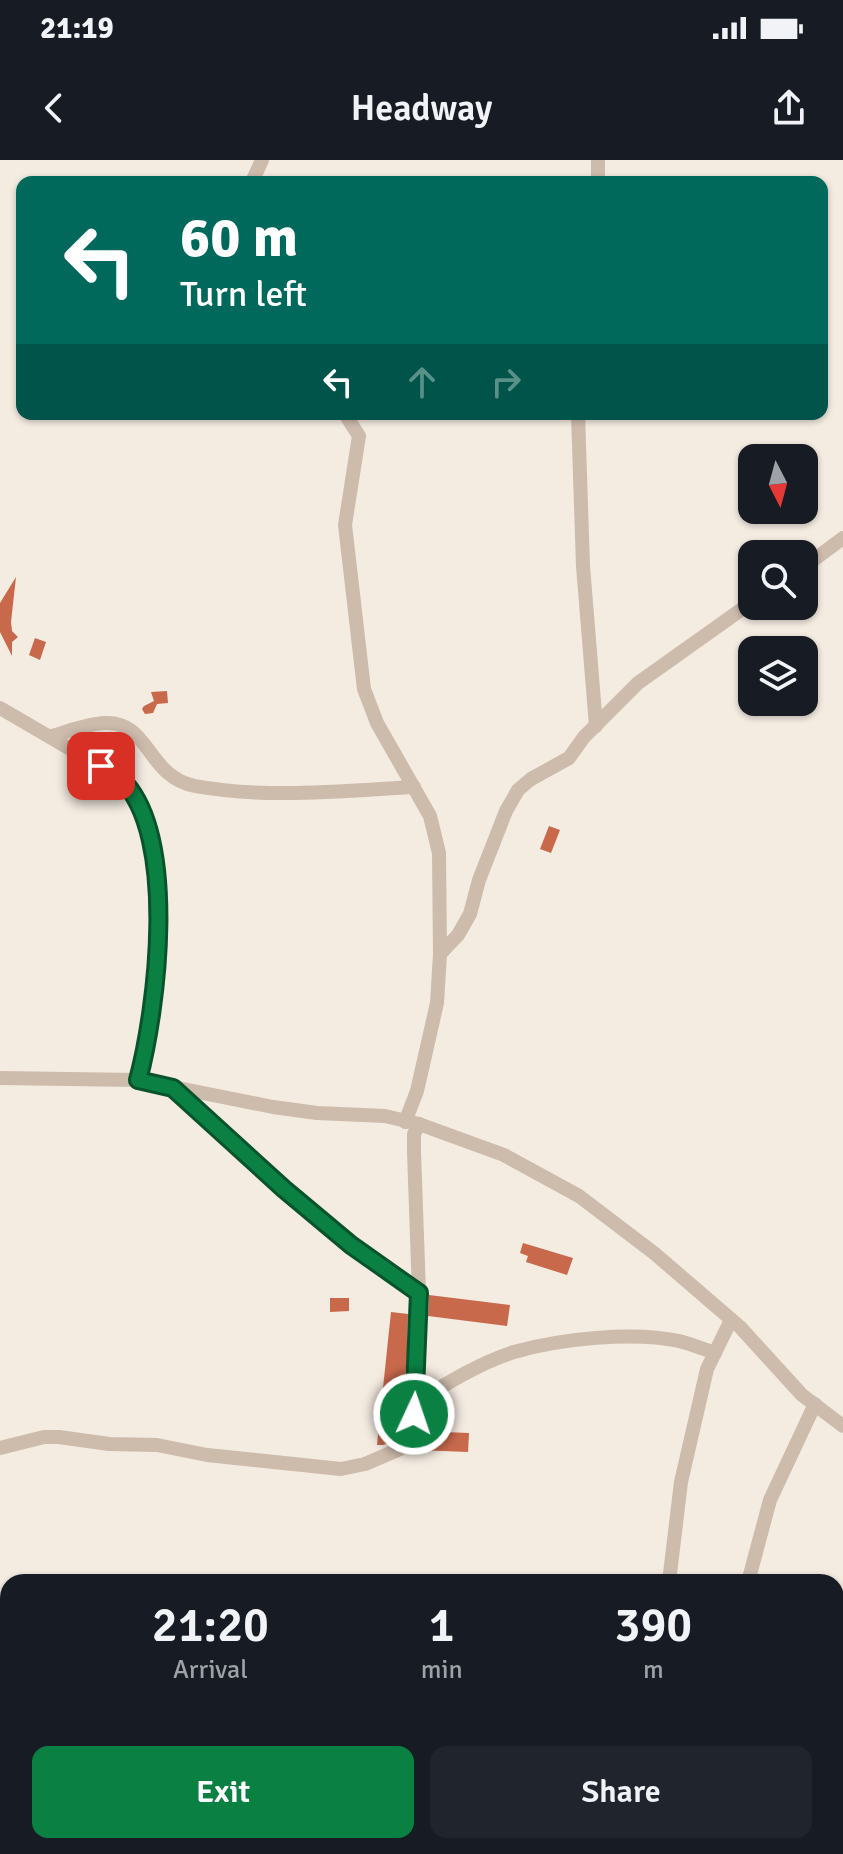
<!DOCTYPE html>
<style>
body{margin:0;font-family:Signika,sans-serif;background:#20242c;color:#f1f3f6;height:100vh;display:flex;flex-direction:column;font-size:30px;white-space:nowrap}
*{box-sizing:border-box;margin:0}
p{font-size:26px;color:#9ea1a6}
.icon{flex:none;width:44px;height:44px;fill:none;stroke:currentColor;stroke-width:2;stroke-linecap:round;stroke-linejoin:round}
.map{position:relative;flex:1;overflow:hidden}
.side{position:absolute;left:0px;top:1414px;width:844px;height:280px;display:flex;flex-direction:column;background:#171b24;border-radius:24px 24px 0 0;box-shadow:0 2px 6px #0004}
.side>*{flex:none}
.guide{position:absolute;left:16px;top:16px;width:812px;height:244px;border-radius:16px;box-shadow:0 2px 6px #0004;background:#00695c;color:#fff;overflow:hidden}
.needle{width:52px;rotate:174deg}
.controls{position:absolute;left:738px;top:284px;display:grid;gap:16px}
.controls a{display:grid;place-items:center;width:80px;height:80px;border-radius:16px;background:#171b24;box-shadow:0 2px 6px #0004;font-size:40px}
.pin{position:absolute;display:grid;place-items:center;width:68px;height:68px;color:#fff;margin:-34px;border-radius:16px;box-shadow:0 4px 12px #0006}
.me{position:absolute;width:88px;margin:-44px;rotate:3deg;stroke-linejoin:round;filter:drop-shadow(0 0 6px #0008)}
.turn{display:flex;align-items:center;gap:28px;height:168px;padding:0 32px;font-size:36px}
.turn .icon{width:104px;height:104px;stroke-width:2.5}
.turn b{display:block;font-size:56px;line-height:68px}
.lanes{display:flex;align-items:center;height:76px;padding:0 32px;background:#0003;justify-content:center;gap:40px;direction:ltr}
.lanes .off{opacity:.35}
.eta{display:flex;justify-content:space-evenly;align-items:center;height:136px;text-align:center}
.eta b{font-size:48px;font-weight:600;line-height:56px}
.primary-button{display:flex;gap:16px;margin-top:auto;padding:16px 32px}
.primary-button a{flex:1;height:92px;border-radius:16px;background:#0b8043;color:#fff;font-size:32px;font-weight:600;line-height:92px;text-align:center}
.primary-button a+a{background:#20242c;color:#f1f3f6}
.status{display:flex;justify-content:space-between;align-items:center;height:56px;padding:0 40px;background:#171b24;direction:ltr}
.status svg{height:22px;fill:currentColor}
header{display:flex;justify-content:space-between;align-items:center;height:104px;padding:0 32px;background:#171b24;font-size:36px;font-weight:600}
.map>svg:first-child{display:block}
</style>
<div class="status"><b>21:19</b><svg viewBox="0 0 49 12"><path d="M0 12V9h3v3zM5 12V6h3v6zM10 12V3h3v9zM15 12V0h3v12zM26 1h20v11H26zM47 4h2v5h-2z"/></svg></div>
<header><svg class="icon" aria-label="back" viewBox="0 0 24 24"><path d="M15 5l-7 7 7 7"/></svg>Headway<svg class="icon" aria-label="share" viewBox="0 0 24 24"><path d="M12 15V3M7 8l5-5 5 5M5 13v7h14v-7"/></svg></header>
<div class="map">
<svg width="843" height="1694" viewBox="0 0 843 1694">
<rect width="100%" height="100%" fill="#f4ebe1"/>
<g fill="#c8694b">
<path d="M16 417 11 462 12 471 18 477 12 482V496L0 472V443Z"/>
<path d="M35 478 46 482 40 500 29 495Z"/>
<path d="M167 531 168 543 157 544 153 553 145 554 142 549 144 546 154 541 151 532Z"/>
<path d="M549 666 560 670 551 693 540 689Z"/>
<path d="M523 1083 573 1098 567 1115 526 1102 528 1096 520 1093Z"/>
<path d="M429 1135 510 1145 507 1166 428 1156Z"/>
<path d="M330 1138H349V1151L330 1152Z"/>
<path d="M391 1152 408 1154 407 1201 399 1269 393 1281 383 1285H377Z"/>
<path d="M420 1271 469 1273 468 1292 417 1290Z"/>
</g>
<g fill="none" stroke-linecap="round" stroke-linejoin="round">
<g stroke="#cdbbac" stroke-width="14">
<path d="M252 22 262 0"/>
<path d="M598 22V0"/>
<path d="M345 254 359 276 345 365 364 529 377 563 430 656 439 693 440 794 437 843 417 931 405 962"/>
<path d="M578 254 583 406 596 566"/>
<path d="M804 407 843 378"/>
<path d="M0 548 120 618C138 640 151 669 156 697 158 709 157 722 157 734 159 796 154 860 138 920"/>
<path d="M52 576C69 571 86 564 105 563 150 561 146 616 195 626 266 639 342 631 414 627"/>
<path d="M440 794 458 775 470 754 479 720 506 651 518 630 531 619 569 598 584 577 638 523 752 442"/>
<path d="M0 918 138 920 273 947 317 953 385 956 419 964 504 995 579 1036 654 1093 740 1167 802 1235 843 1266"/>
<path d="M174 928 284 1029 351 1085 419 1133"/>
<path d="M415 1243C446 1224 479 1203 514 1192 559 1179 633 1171 679 1181 691 1184 703 1189 715 1193"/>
<path d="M0 1288 44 1277H59L109 1284 157 1285 207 1295 341 1309 365 1304 400 1289 408 1275 414 1254 417 1191 419 1133 414 992V974L419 964"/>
<path d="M669 1422 681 1322 707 1209 731 1160"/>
<path d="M748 1422 770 1340 815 1244"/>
<path d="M759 1686 766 1694"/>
<path d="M662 1694V1686"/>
</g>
<g stroke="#a18a7d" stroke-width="18">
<path d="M0 1645 8 1649"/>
<path d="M98 1686 117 1694"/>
</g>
</g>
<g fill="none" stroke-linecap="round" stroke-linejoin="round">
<defs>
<path id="route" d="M101 606C107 610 116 614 121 619 179 675 157 849 138 920L173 928 284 1029 351 1085 419 1133 414 1254"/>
</defs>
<use href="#route" stroke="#07532c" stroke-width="20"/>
<use href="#route" stroke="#0b8043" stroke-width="14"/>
</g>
</svg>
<div class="controls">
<a><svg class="needle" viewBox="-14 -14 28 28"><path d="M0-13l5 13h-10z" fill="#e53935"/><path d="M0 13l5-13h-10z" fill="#9ea1a6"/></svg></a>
<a><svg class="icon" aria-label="search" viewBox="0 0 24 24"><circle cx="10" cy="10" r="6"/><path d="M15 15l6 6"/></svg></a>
<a><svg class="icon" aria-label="layers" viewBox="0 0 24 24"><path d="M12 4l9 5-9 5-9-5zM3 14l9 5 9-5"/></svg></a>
</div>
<div class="pin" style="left:101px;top:606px;background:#d93025"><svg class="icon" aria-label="arrive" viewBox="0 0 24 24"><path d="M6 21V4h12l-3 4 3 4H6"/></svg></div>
<svg class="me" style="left:414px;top:1254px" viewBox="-20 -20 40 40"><circle r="17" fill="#0b8043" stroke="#fff" stroke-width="3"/><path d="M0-11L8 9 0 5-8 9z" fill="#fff"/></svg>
<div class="guide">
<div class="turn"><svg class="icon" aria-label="left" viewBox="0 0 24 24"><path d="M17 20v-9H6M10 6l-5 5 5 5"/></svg><div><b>60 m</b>Turn left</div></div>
<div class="lanes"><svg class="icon" aria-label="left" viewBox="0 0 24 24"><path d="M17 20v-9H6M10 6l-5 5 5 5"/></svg><svg class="icon off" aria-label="ahead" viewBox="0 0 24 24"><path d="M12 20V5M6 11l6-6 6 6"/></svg><svg class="icon off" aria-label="right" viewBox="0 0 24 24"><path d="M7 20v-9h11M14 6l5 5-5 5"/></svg></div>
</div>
<section class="side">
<div class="eta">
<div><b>21:20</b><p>Arrival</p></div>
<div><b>1</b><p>min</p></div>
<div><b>390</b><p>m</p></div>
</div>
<div class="primary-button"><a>Exit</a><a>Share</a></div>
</section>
</div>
